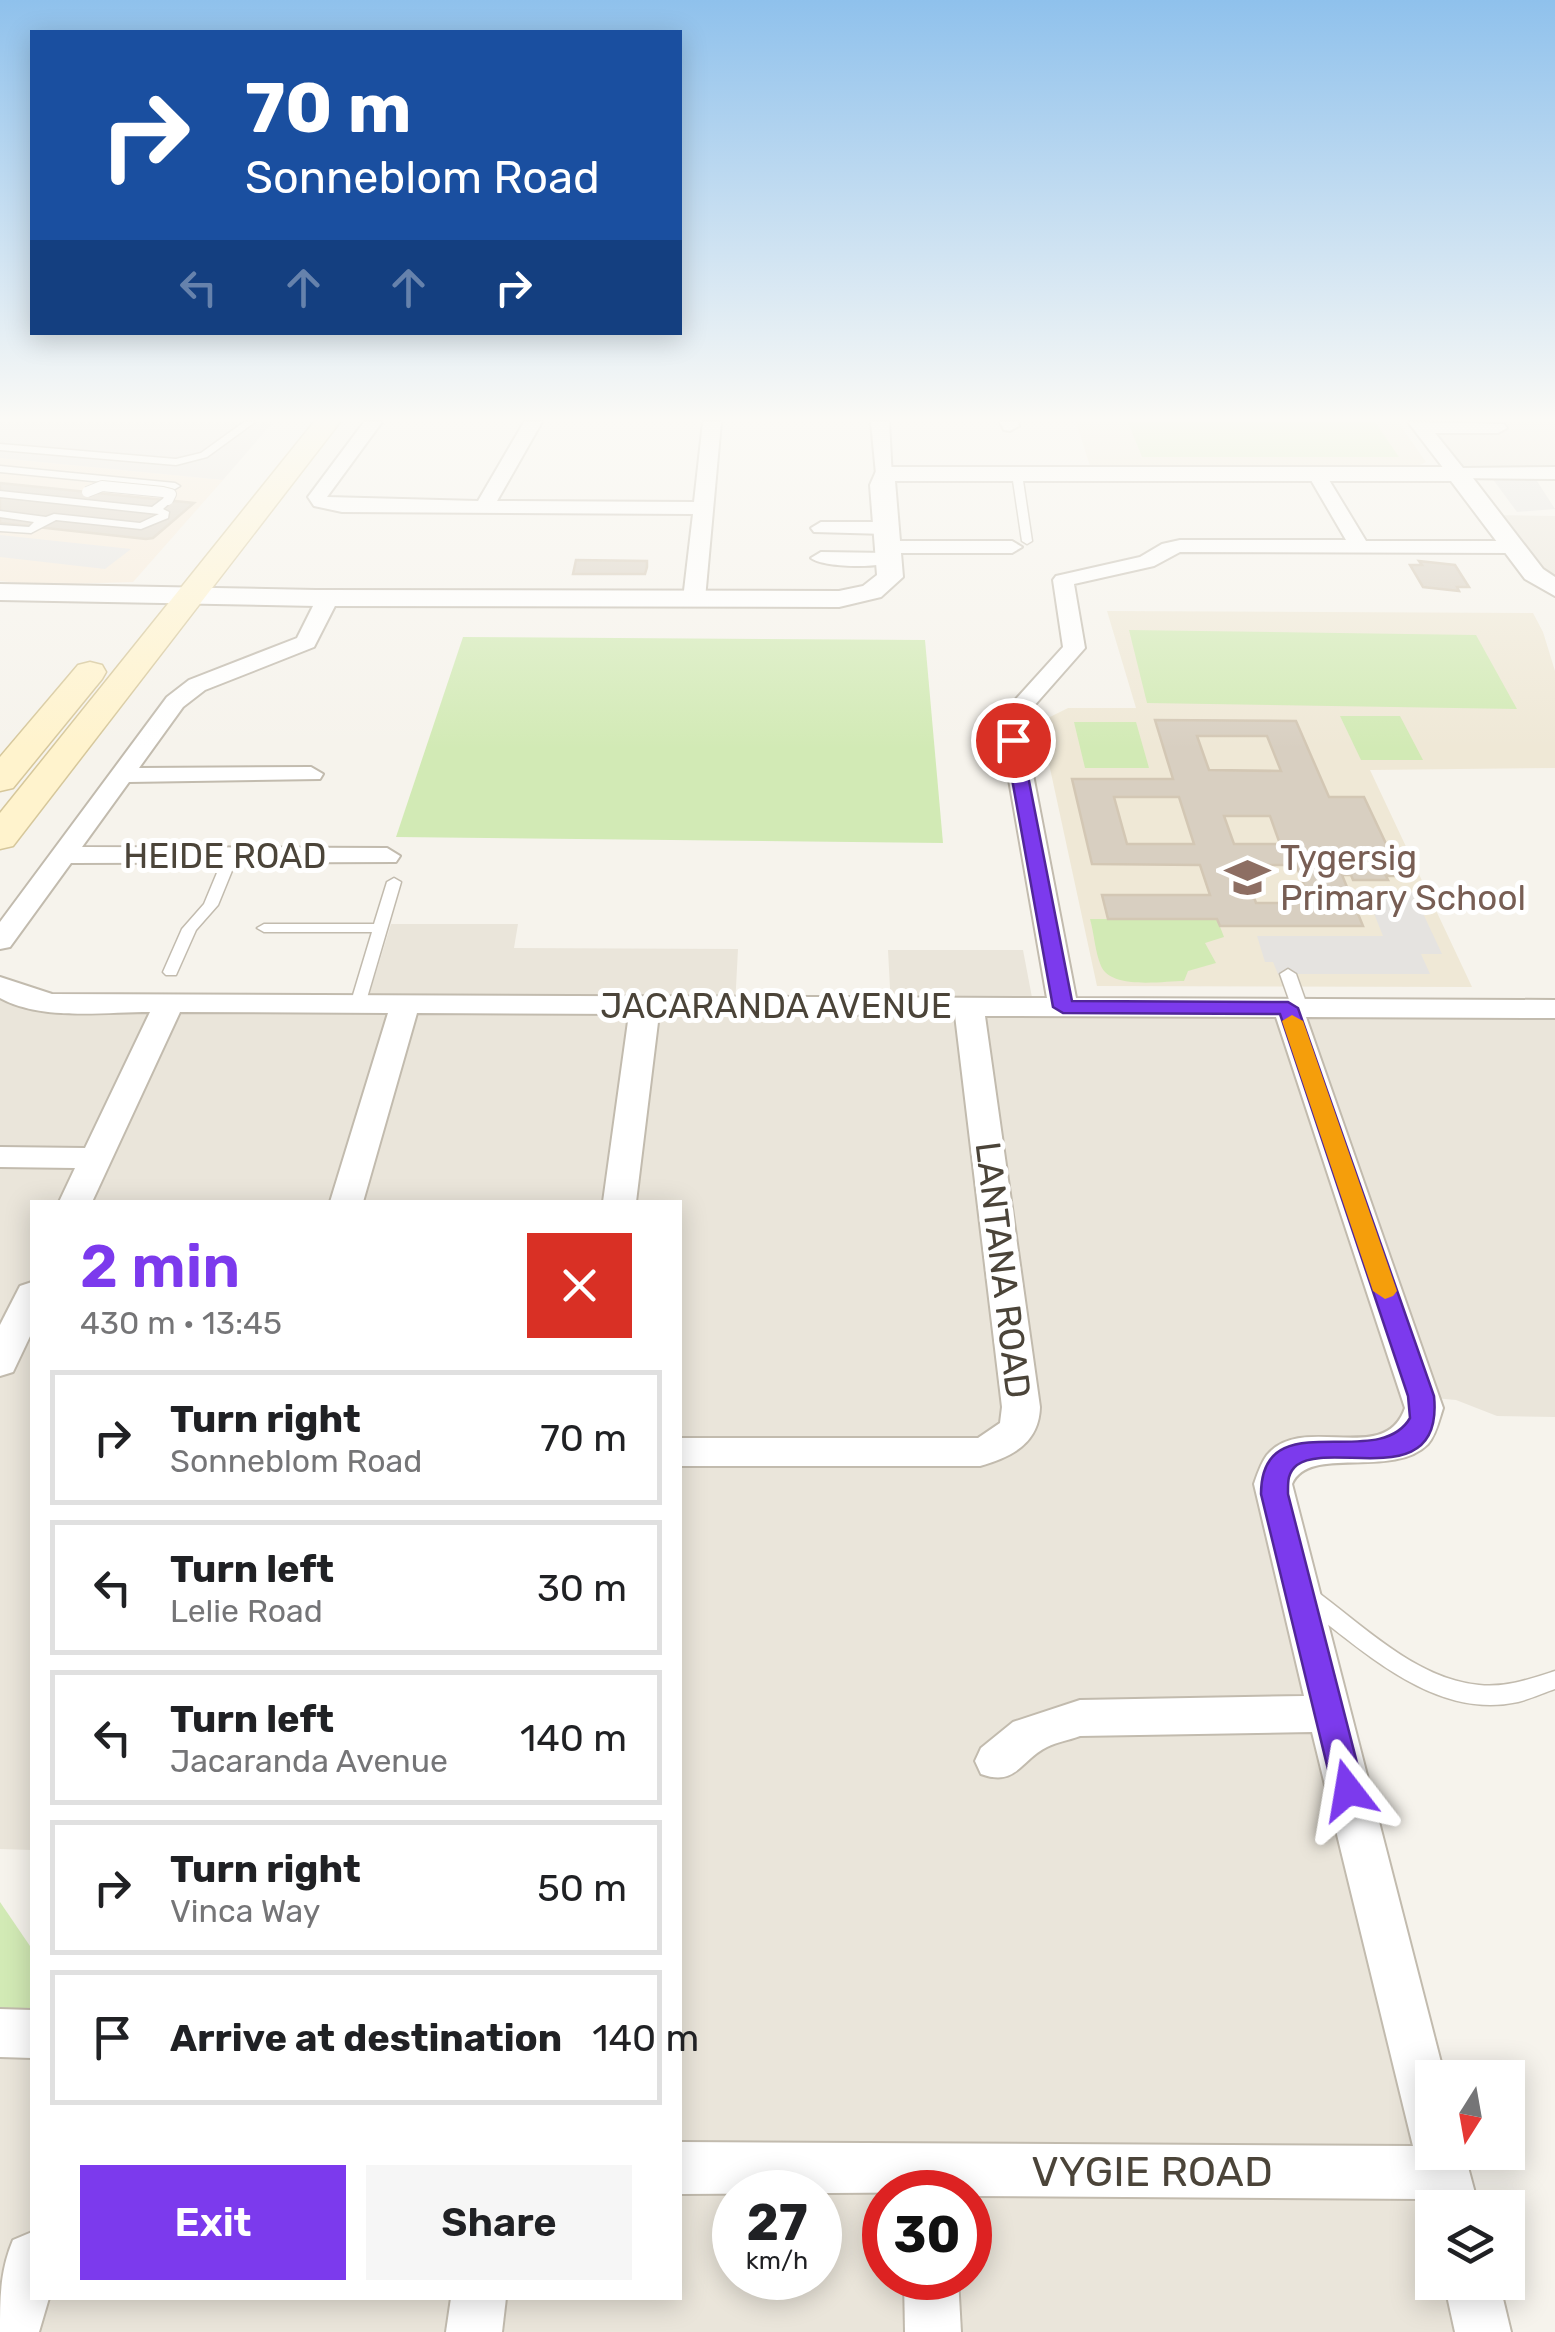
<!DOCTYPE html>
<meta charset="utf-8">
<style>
body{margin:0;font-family:Rubik,sans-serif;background:#f6f6f6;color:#202124;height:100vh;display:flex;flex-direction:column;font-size:38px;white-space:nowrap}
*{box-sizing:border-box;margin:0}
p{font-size:32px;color:#757577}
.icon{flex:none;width:55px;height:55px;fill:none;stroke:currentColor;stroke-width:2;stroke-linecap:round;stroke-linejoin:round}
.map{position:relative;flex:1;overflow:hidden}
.side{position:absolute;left:30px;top:1200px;width:652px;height:1100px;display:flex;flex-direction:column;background:#fff;border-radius:0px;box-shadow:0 5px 25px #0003}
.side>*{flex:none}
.top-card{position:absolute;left:30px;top:30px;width:652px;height:305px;border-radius:0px;box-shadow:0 5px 25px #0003;background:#1a4fa0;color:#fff;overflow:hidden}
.needle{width:65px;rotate:191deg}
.buttons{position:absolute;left:1415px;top:2060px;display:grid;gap:20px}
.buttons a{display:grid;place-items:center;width:110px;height:110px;border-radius:0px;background:#fff;box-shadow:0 5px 25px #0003;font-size:50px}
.speed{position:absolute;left:712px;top:2170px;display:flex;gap:20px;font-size:50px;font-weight:700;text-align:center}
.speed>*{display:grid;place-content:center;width:130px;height:130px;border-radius:50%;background:#fff;box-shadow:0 5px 25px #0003;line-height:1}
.speed small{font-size:25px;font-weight:400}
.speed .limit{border:15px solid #d22;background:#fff;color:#111}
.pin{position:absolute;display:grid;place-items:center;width:85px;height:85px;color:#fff;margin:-42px;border:5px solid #fff;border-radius:50%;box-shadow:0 2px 10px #0007}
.me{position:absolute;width:110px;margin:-55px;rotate:346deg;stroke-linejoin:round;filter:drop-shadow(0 0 8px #0008)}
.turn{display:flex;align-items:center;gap:35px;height:210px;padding:0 50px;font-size:45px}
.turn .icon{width:130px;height:130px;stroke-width:2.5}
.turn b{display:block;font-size:70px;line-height:85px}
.lanes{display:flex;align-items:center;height:95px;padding:0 50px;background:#0003;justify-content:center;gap:50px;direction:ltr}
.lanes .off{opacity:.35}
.round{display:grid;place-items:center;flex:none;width:105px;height:105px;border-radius:0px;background:#f6f6f6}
.headline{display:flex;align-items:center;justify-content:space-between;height:170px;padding:0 50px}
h1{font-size:60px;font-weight:600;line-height:75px;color:#7c3aed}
.primary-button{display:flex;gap:20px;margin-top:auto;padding:20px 50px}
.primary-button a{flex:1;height:115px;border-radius:0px;background:#7c3aed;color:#fff;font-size:40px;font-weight:600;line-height:115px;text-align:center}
.primary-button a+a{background:#f6f6f6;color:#202124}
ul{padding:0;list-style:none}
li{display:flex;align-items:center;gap:30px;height:135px;margin:0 20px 15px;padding:0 30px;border:5px solid #e0e0e0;border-radius:0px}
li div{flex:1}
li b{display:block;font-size:38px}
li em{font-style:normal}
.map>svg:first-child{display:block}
</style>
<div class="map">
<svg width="1555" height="2332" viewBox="0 0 1555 2332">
<rect width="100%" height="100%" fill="#f6f3ec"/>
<g fill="#eae5da" fill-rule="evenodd">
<path d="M1418 422H1555V473L1451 468Z"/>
<path d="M1491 515 1555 516V589Z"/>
<path d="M391 924H518L514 948 738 949 735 1006 891 1007 888 950H1023L1034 1008 1555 1011V1417L1497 1416 1456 1400 1423 1397 1420 1429 1310 1451 1276 1493 1432 2118V2282L1474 2283 1486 2332H0V2030L32 2031V2298H680V1202H32V1850L0 1849V993L17 998 366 1005ZM735 2192H820V2278H735ZM885 2192H970V2278H885Z"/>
</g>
<path fill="#f7ead8" d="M0 458 223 480 133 582 35 585 0 581Z"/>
<path fill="#e6e2dd" d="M0 422H273L223 480 0 458Z"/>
<g fill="#efe8d6">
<path d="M1076 422H1398L1426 462 1418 466H1090Z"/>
<path d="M1107 611 1533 613 1543 632 1555 671V768L1370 770 1472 987 1097 986 1040 722 1068 708H1136Z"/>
</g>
<g fill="#d2eab5">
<path d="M1128 422H1375L1399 457H1142Z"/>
<path d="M1129 630 1476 635 1517 709 1147 703Z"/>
<path d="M463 637 925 640 943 843 396 837Z"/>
<path d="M1340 716H1400L1423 760H1361Z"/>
<path d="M1074 722H1136L1149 768H1085Z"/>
<path d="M1090 919H1217L1224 937 1205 943 1216 963 1188 971 1184 981C1162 981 1112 990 1101 966 1095 952 1094 933 1090 919Z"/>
<path d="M0 1902 32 1949V2011L0 2014Z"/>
</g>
<g fill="#e5e3e0">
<path d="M1492 478H1535L1555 509 1517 512Z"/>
<path d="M0 535 131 549 105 569 0 557Z"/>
<path d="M1365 891 1413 892 1442 954H1421L1430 974H1278L1273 962H1265L1257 936H1383Z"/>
</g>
<g fill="#d8cfc1" stroke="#d3c7b4" stroke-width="2.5" fill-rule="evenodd">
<path d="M0 483 194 503 153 538 146 539 0 523Z"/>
<path d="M576 560 647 561V567L645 574H573Z"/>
<path d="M1419 561 1455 565 1469 587H1457L1459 591 1423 587 1410 565H1422Z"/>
<path d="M1155 720 1296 721 1329 797H1364L1396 865 1398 876H1386L1388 880H1353L1351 875H1342L1363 926H1220L1217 919H1108L1102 895H1210L1200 865 1092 864 1072 779H1173ZM1197 736H1267L1281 771 1209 770ZM1114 797H1179L1194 844H1127ZM1224 816H1270L1280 844H1234ZM1243 865H1296L1311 903H1256Z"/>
</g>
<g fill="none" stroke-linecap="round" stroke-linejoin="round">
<defs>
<g id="service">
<path d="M244 422H255L207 457 176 465 0 450V444L176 459 201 453Z"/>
<path d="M0 466 175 483 180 486 175 489 0 472Z"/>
<path d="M1017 471 1022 474 1032 541 1027 544 1022 541 1012 474Z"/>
<path d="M0 491 152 507 164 498 173 500 163 509 169 512 168 518 141 529 56 520 31 533 0 531V525L29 527 34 522 0 517V511L46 517 54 514 140 523 159 514 0 497Z"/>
<path d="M231 852 238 856 218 905 196 930 176 975H166L163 972 182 929 204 904 224 856Z"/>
<path d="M394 878 401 882 364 1008 358 1010 350 1005 372 932H264L257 928 264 924H374L387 882Z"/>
<path d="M1288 969 1296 974 1308 1008 1306 1011H1294L1292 1008 1280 974Z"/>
<path d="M1304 1585 1312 1588C1362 1624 1415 1679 1479 1685 1505 1688 1530 1679 1555 1671V1689C1543 1693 1530 1699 1518 1702 1432 1721 1359 1646 1296 1600L1293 1594 1296 1588Z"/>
</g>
<g id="minor">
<path d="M364 422H382L327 497 478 501 524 422H542L497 501 694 502 703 422H721L705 599 694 605 683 599 693 514 342 512 314 506 308 497Z"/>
<path d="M871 422H889L892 478H878L876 474Z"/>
<path d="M1000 422H1018L1019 426 1010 431 1004 430Z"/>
<path d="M1408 422 1504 424 1507 428 1498 433H1435L1463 468 1555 467V479L1451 478Z"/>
<path d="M1317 469 1326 475 1366 541H1515L1525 547 1515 553 1180 552 1154 566 1074 584 1085 648 1026 715 1024 728 1076 998 1555 1000V1018L1306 1017 1443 1408C1439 1420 1436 1435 1428 1444 1392 1480 1309 1444 1292 1484L1445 2078H1432V2152H1464L1479 2208H1432V2226L1423 2199 970 2196V2192L680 2194V2142L1413 2146 1312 1732 1080 1736C1069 1740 1057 1742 1047 1747 1020 1760 1017 1787 981 1774L975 1761 981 1748 1013 1722 1080 1700 1304 1696 1254 1484C1257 1475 1261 1463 1267 1455 1303 1412 1385 1467 1405 1408L1276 1017 985 1016 1040 1407C1039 1444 1011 1457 980 1466H680V1438H978L1000 1423 1002 1407 955 1015 659 1014 636 1202H603L629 1014 417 1013 363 1202H330L388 1013 180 1012 92 1202H59L75 1168 0 1167V1147L85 1148 150 1012C104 1012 42 1021 0 998V977L52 994 1047 998 1000 728 1007 709 1063 647 1053 580 1056 576 1140 557 1162 544 1180 540H1346L1308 475Z"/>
<path d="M821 522H886L896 528 886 534 814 532 811 528Z"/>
<path d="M888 541H1012L1022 547 1012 553H889L899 559C887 569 823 568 811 558L821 552 888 553 878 547Z"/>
<path d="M328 592 339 598 314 647 205 690 183 707 139 768 311 767 323 774 320 779 129 782 82 847 387 848 400 856 396 862 71 863 10 947 0 949V922L167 697 189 680 297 638 317 598Z"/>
<path d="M32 1282V1332L13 1372 0 1376V1325L20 1286Z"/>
<path d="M0 2009 32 2010V2058L0 2057Z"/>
<path d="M32 2232V2298H49L39 2332H0C0 2298 0 2271 13 2240Z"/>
<path d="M904 2278H958L961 2332H905Z"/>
<path d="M1444 2282H1499L1511 2332H1455Z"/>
<path d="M451 2298H506L502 2332H446Z"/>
</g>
<path id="tertiary" d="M885 467H1458L1466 469 1543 569 1555 577V596L1525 579 1451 481H895L903 577 881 597 839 607 316 606 0 600V584L316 590 839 591 863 586 877 575 870 485 877 469Z"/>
<g id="secondary">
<path d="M314 422H340L13 846 0 849V813Z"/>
<path d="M90 662 102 665 106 672 102 679 13 788 0 791V757L78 665Z"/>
</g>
</defs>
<use href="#service" stroke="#c2bbae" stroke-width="3"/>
<use href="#minor" stroke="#c2bbae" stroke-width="4"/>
<use href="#tertiary" stroke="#c2bbae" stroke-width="4"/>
<use href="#secondary" stroke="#d6c79b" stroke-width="3"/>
<use href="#service" fill="#fff" fill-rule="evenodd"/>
<use href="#minor" fill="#fff" fill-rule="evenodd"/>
<use href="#tertiary" fill="#fff" fill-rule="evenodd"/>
<use href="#secondary" fill="#fff3cd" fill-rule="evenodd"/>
<defs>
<path id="service-bridge" d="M87 492 102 486 163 492 171 494 168 500"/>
</defs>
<use href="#service-bridge" stroke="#c2bbae" stroke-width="12" stroke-linecap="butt"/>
<use href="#service-bridge" stroke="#fff" stroke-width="10"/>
</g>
<linearGradient id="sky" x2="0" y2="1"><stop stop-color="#8fc1ec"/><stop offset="0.56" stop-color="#fbfaf6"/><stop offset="1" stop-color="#fbfaf6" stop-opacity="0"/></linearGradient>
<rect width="1555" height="749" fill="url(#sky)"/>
<path fill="#7c3aed" stroke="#51269a" stroke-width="2.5" d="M1013 735 1021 740 1072 1001 1288 1002 1298 1008 1434 1396C1444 1494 1332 1440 1297 1465 1287 1473 1288 1483 1288 1494L1364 1790 1360 1799 1348 1803 1337 1799 1333 1790 1261 1494C1261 1401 1378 1473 1410 1418L1408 1396 1280 1014 1063 1013 1053 1007 1005 740Z"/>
<path fill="#f59e0b" d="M1292 1015 1303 1021 1397 1291 1393 1296 1385 1299 1373 1291 1282 1021Z"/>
<defs>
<symbol id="school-bare" viewBox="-9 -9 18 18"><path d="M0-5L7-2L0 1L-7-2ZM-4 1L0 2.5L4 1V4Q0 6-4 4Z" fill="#8d6e63" stroke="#fff" stroke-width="2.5" paint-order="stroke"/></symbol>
</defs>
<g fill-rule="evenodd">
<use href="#school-bare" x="1216" y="846" width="63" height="63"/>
</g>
<g text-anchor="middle" stroke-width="10" stroke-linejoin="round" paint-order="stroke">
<g font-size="35" fill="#4b4439" stroke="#fff">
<text x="225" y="868">HEIDE ROAD</text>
<text x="776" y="1018">JACARANDA AVENUE</text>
<text transform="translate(1003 1270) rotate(83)" y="12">LANTANA ROAD</text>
</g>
<g font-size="35" fill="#785e54" stroke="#fff" text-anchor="start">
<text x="1280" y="870">Tygersig<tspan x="1280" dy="40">Primary School</tspan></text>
</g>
<g font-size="42" fill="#4b4439" stroke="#fff">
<text x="1152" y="2186">VYGIE ROAD</text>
</g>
</g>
</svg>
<div class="buttons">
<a><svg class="needle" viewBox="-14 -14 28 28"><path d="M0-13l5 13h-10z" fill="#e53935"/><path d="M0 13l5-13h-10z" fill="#757577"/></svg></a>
<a><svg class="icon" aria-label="layers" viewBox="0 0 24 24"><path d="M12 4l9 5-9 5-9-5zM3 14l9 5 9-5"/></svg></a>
</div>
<div class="speed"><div>27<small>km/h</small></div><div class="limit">30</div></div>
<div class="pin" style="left:1013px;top:740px;background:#d93025"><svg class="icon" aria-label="arrive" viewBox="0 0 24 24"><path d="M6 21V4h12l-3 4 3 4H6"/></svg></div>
<svg class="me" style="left:1348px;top:1790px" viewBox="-20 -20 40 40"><path d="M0-17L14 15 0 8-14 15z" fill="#7c3aed" stroke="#fff" stroke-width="4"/></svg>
<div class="top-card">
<div class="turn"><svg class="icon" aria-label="right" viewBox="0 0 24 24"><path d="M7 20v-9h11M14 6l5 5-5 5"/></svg><div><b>70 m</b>Sonneblom Road</div></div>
<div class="lanes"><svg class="icon off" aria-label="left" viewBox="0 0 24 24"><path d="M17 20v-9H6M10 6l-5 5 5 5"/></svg><svg class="icon off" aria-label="ahead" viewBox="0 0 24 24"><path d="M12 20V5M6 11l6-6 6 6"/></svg><svg class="icon off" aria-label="ahead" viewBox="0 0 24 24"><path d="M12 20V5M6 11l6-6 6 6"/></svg><svg class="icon" aria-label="right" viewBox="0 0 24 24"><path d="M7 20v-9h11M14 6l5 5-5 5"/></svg></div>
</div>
<section class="side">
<div class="headline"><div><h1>2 min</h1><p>430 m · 13:45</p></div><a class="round" style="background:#d93025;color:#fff"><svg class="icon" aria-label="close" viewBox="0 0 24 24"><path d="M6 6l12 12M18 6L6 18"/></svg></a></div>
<ul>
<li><svg class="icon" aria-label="right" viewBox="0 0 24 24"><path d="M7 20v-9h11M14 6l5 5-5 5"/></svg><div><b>Turn right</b><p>Sonneblom Road</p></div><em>70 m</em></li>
<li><svg class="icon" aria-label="left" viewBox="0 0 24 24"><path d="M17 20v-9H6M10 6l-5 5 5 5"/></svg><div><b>Turn left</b><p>Lelie Road</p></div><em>30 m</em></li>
<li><svg class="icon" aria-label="left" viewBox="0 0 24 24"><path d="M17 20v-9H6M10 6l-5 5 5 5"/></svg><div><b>Turn left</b><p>Jacaranda Avenue</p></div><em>140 m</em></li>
<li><svg class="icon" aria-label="right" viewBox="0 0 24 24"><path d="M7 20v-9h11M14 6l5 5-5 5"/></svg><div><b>Turn right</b><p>Vinca Way</p></div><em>50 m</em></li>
<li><svg class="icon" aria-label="arrive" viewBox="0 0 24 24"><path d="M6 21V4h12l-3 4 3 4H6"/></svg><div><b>Arrive at destination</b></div><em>140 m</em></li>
</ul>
<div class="primary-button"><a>Exit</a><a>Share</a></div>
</section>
</div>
